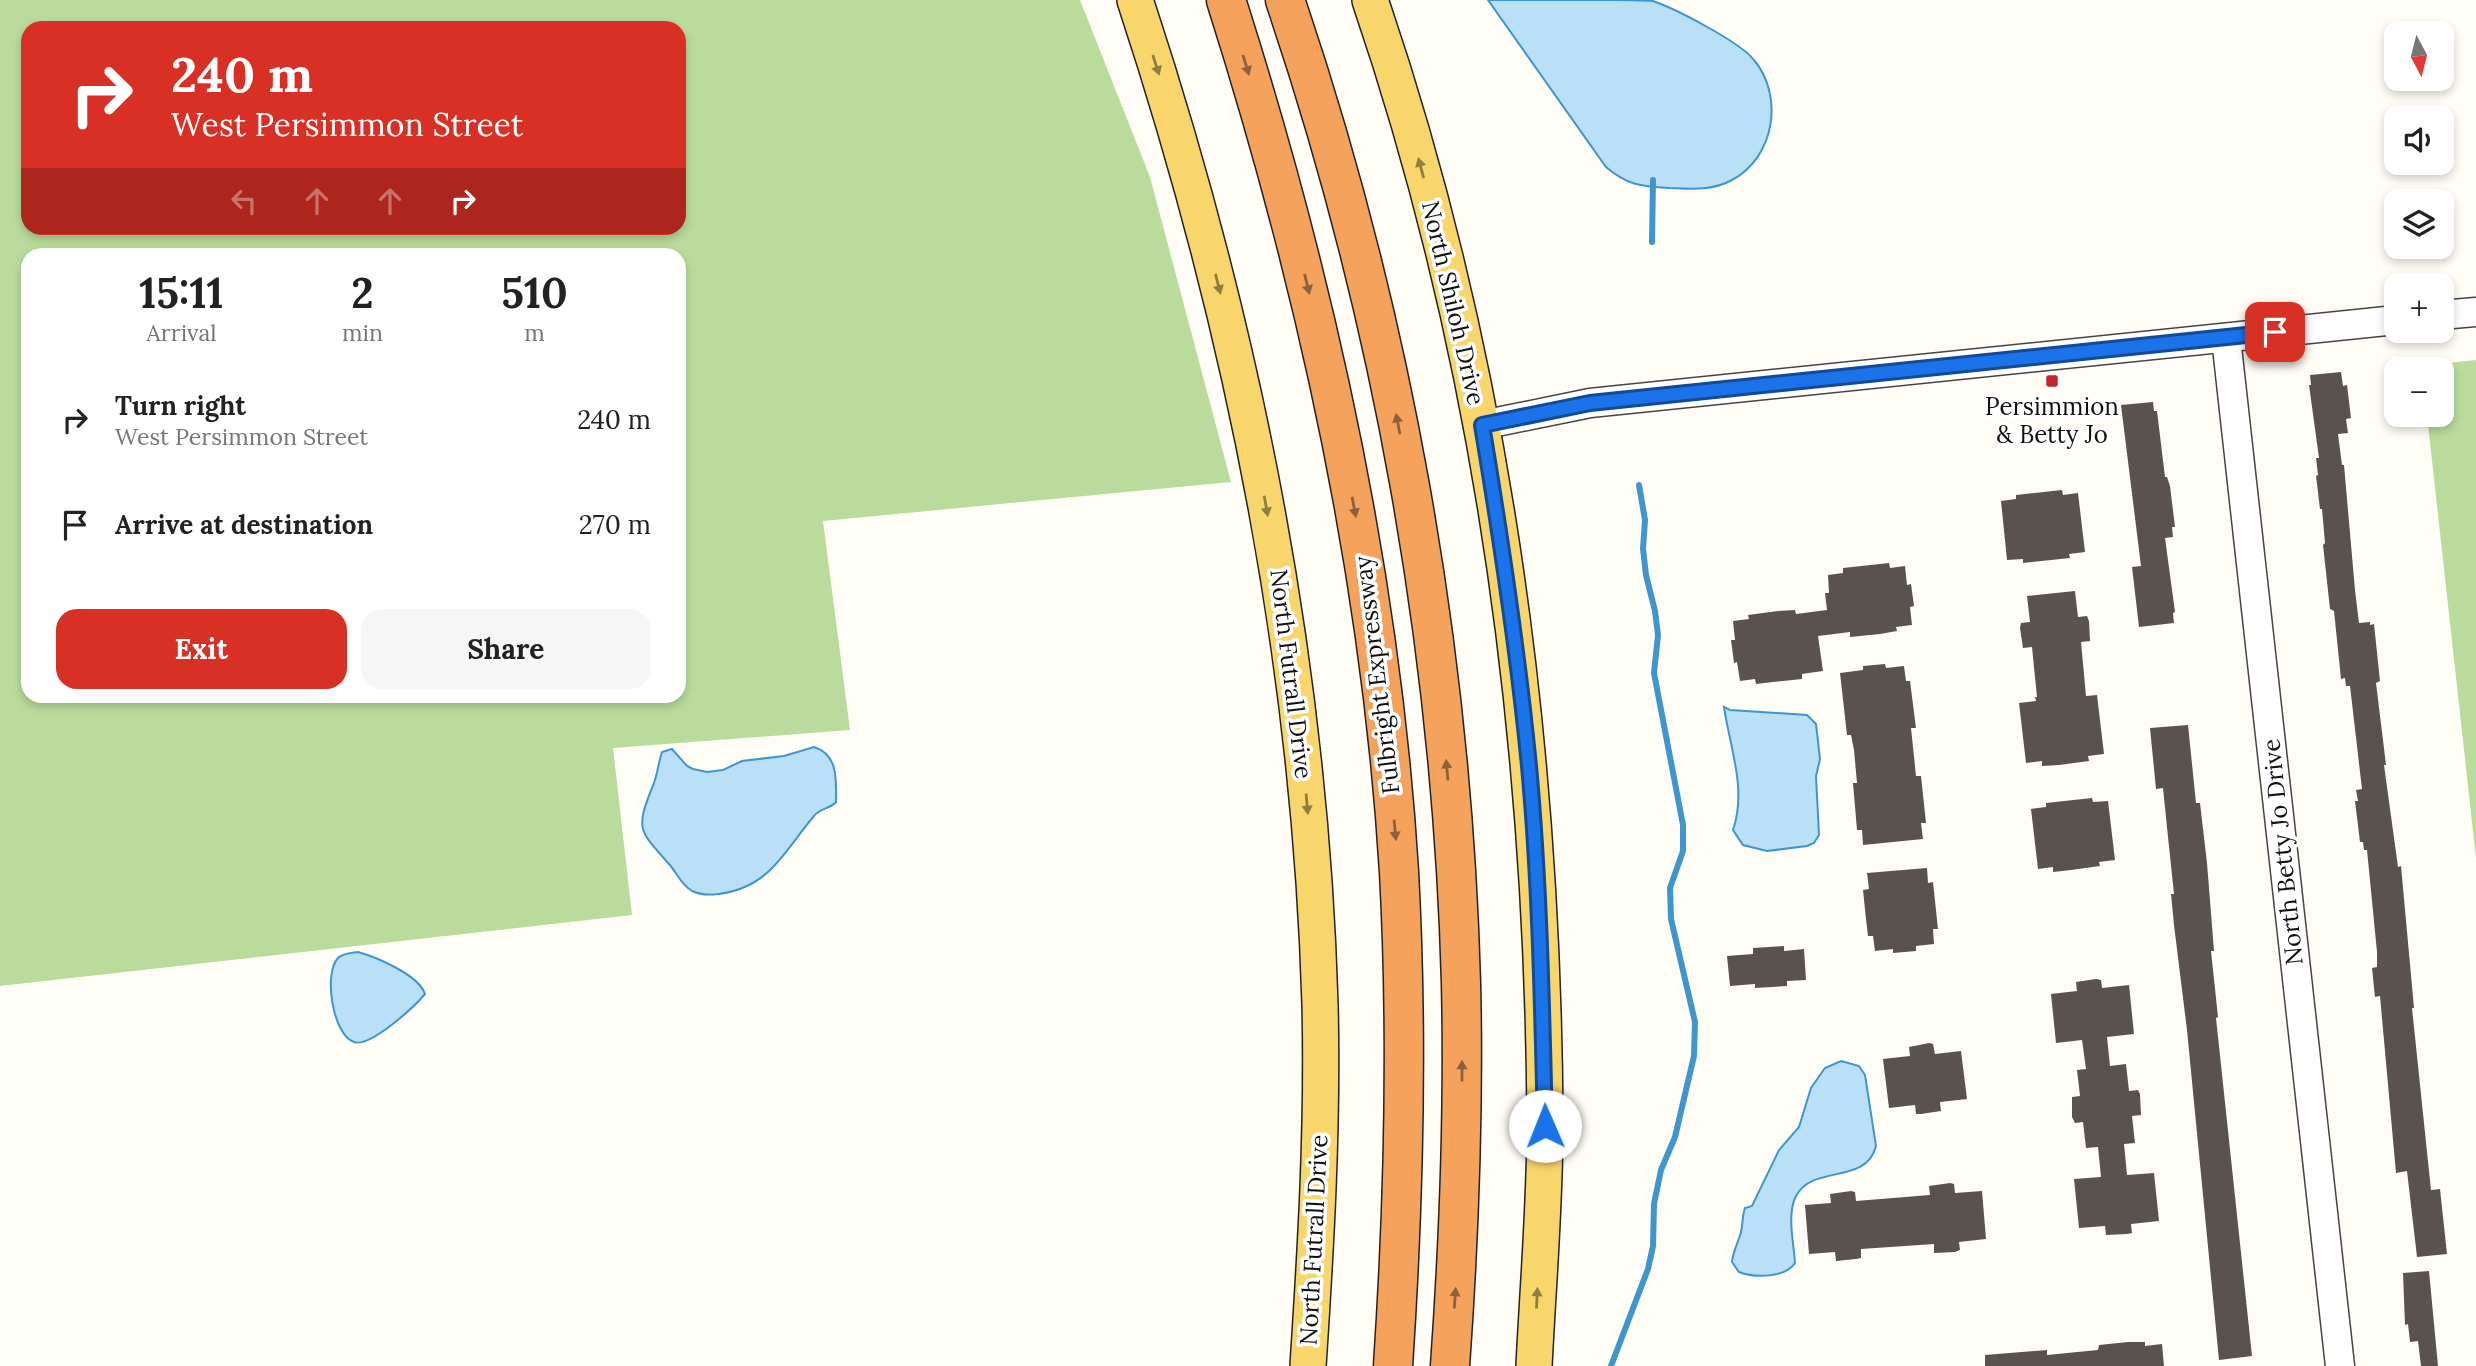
<!DOCTYPE html>
<meta charset="utf-8">
<style>
body{margin:0;font-family:Lora,serif;background:#f6f6f6;color:#222;height:100vh;display:flex;flex-direction:column;font-size:26px;white-space:nowrap}
*{box-sizing:border-box;margin:0}
p{font-size:23px;color:#767676}
.icon{flex:none;width:38px;height:38px;fill:none;stroke:currentColor;stroke-width:2;stroke-linecap:round;stroke-linejoin:round}
.map{position:relative;flex:1;overflow:hidden}
.details{position:absolute;left:21px;top:248px;width:665px;height:455px;display:flex;flex-direction:column;background:#fff;border-radius:21px;box-shadow:0 4px 10px #0003}
.details>*{flex:none}
.guide{position:absolute;left:21px;top:21px;width:665px;height:214px;border-radius:21px;box-shadow:0 4px 10px #0003;background:#d93025;color:#fff;overflow:hidden}
.needle{width:46px;rotate:173deg}
.controls{position:absolute;left:2384px;top:21px;display:grid;gap:14px}
.controls a{display:grid;place-items:center;width:70px;height:70px;border-radius:14px;background:#fff;box-shadow:0 4px 10px #0003;font-size:35px}
.pin{position:absolute;display:grid;place-items:center;width:60px;height:60px;color:#fff;margin:-30px;border-radius:14px;box-shadow:0 4px 10px #0006}
.me{position:absolute;width:77px;margin:-38px;rotate:359deg;stroke-linejoin:round;filter:drop-shadow(0 0 5px #0008)}
.turn{display:flex;align-items:center;gap:24px;height:147px;padding:0 35px;font-size:32px}
.turn .icon{width:91px;height:91px;stroke-width:2.5}
.turn b{display:block;font-size:49px;line-height:60px}
.lanes{display:flex;align-items:center;height:66px;padding:0 35px;background:#0003;justify-content:center;gap:35px;direction:ltr}
.lanes .off{opacity:.35}
.eta{display:flex;justify-content:space-evenly;align-items:center;height:119px;text-align:center}
.eta b{font-size:42px;font-weight:800;line-height:49px}
.primary-button{display:flex;gap:14px;margin-top:auto;padding:14px 35px}
.primary-button a{flex:1;height:80px;border-radius:21px;background:#d93025;color:#fff;font-size:28px;font-weight:800;line-height:80px;text-align:center}
.primary-button a+a{background:#f6f6f6;color:#222}
ul{padding:0;list-style:none}
li{display:flex;align-items:center;gap:21px;height:105px;padding:0 35px}
li div{flex:1}
li b{display:block;font-size:26px}
li em{font-style:normal}
.map>svg:first-child{display:block}
</style>
<div class="map">
<svg width="2476" height="1366" viewBox="0 0 2476 1366">
<rect width="100%" height="100%" fill="#fffdf5"/>
<g fill="#b9dc9c" fill-rule="evenodd">
<path d="M0 0H1080L1150 177 1231 482 823 521 850 730 613 748 632 915 0 986ZM28 28H679V228H28ZM28 256H679V696H28Z"/>
<path d="M2476 360V858L2427 415H2441V369H2422L2421 366Z"/>
</g>
<g fill="#b9e0f7" stroke="#3f96cf" stroke-width="2">
<path d="M1488 0C1529 0 1570 0 1611 0 1623 0 1641 0 1653 1 1676 9 1740 42 1754 60 1784 96 1775 157 1732 180 1712 191 1692 189 1670 188 1642 186 1628 186 1606 167Z"/>
<path d="M1724 707 1730 710 1807 715 1816 724 1820 759 1816 776 1819 835 1814 843 1807 846 1767 851 1743 845 1733 830C1747 789 1730 748 1724 707Z"/>
<path d="M814 747C839 755 836 781 836 802 830 809 820 808 814 816 784 851 770 888 718 894 710 895 700 895 692 891 680 884 677 872 668 863 640 831 635 830 652 788 657 778 658 764 662 752L672 749 687 766 693 769 707 772 723 770 742 761 784 756Z"/>
<path d="M358 952C376 957 419 975 425 994 415 1006 370 1048 354 1042 333 1035 323 974 338 958 343 953 351 953 358 952Z"/>
<path d="M1841 1061 1859 1066 1865 1075 1876 1146C1866 1186 1811 1163 1795 1198 1787 1217 1794 1244 1795 1263 1785 1278 1755 1278 1739 1272L1732 1262C1733 1251 1738 1243 1741 1232 1743 1224 1742 1216 1745 1208L1752 1206 1779 1150 1799 1127 1811 1088 1825 1068Z"/>
</g>
<g fill="none" stroke-linecap="round" stroke-linejoin="round">
<g stroke="#3f96cf" stroke-width="6">
<path d="M1652 242 1653 180"/>
<path d="M1611 1366 1648 1269 1653 1246 1654 1204 1661 1170 1675 1137 1694 1056 1695 1022 1671 919 1670 888 1683 851V825L1654 673 1658 635 1655 611 1646 575 1643 549 1645 520 1639 485"/>
</g>
</g>
<g fill="#5a524d">
<path d="M2341 372 2343 386 2347 385 2351 418 2346 419 2348 433 2338 434 2342 465H2344L2355 590 2359 623 2370 622V625L2374 624 2380 681 2376 683 2386 765H2384L2398 867 2401 866 2414 1008H2412L2431 1190 2440 1189 2447 1254 2417 1257 2407 1171 2396 1173 2380 996 2375 997 2372 968 2377 967V952L2367 850H2364L2363 842H2360L2355 801H2358L2356 790 2362 789 2350 686H2346L2345 678 2341 679 2334 611 2330 609 2323 545 2325 543 2322 509H2320L2316 476 2318 475 2316 458H2319L2309 385H2311L2310 375Z"/>
<path d="M2153 402 2154 411H2157L2165 477H2167L2170 486 2175 527H2172L2173 537 2165 538 2175 612 2173 613 2174 623 2139 627 2132 567 2141 566 2121 405Z"/>
<path d="M2062 490 2063 495 2078 493 2085 552 2069 554 2070 558 2023 563V559L2007 560 2001 501 2016 499V495Z"/>
<path d="M1889 563 1890 568 1905 566 1907 585 1911 584 1914 606 1910 607 1912 625 1896 627 1897 631 1880 634 1850 637V632L1818 636 1823 671 1802 674V679L1773 682 1756 684 1755 679 1740 681 1737 662 1734 663 1731 640H1735L1733 621 1749 619 1748 615 1778 611 1795 610 1796 614 1827 610 1825 593H1829L1828 575 1843 573V568Z"/>
<path d="M2075 591 2078 617 2087 616 2089 621 2090 641 2081 642 2086 696 2097 695 2104 754 2088 756 2089 761 2059 765 2042 766V761L2026 763 2019 703 2036 701 2035 697H2037L2032 647 2023 648 2020 628 2021 623 2030 622 2027 596Z"/>
<path d="M1885 664 1886 668 1904 666 1906 681H1910L1916 728H1911L1916 776H1921L1926 823H1921L1923 839 1863 845 1862 830H1857L1853 783H1857L1854 750 1851 735H1847L1840 673 1863 670V666Z"/>
<path d="M2188 725 2196 803H2200L2207 863 2214 951H2211L2218 1017 2216 1018 2252 1356 2219 1360 2187 1030 2174 925 2171 894H2174L2168 837 2163 788 2156 789 2150 728Z"/>
<path d="M2092 798 2093 802 2108 801 2115 860 2099 862 2100 866 2071 870 2053 872V867L2038 869 2031 809 2046 807V803Z"/>
<path d="M1927 868 1928 883 1933 882 1938 929H1933L1934 944 1916 946V951L1893 953V949L1875 951 1873 936H1868L1866 919 1863 890 1869 889 1867 873Z"/>
<path d="M1784 946V951L1804 949 1806 980 1787 981V986L1755 988V984L1730 986 1727 956 1753 954V948Z"/>
<path d="M2096 979 2101 980 2102 988 2129 985 2134 1034 2107 1037 2110 1066 2126 1064 2129 1091 2138 1090 2140 1094 2141 1115 2132 1116 2135 1143 2124 1144 2127 1175 2154 1173 2159 1221 2131 1224 2132 1233 2127 1234 2106 1235 2105 1226 2079 1228 2074 1179 2101 1177 2098 1147 2086 1148 2083 1122 2075 1123 2072 1117V1097L2080 1096 2077 1070 2086 1069 2082 1040 2056 1043 2051 994 2077 991 2076 982Z"/>
<path d="M1929 1043 1933 1044 1935 1054 1961 1051 1967 1099 1940 1102 1941 1111 1921 1114H1916L1915 1105 1889 1108 1883 1059 1910 1056 1909 1047Z"/>
<path d="M1950 1183 1954 1184 1955 1193 1982 1191 1986 1239 1959 1242 1960 1250 1955 1252 1934 1253V1244L1861 1249V1258L1856 1259 1836 1261 1835 1252 1809 1254 1805 1205 1831 1203 1830 1194 1851 1191 1855 1192 1856 1201 1930 1195 1929 1186Z"/>
<path d="M2429 1271 2438 1366H2421L2418 1341 2410 1342 2408 1324 2405 1325 2403 1273Z"/>
<path d="M2128 1342H2145V1346L2162 1344 2164 1366H1985V1355L2047 1350V1355L2098 1350 2099 1345Z"/>
</g>
<g fill="none" stroke-linecap="round" stroke-linejoin="round">
<defs>
<g id="minor">
<path d="M2441 315 2476 312"/>
<path d="M2226 338 2340 1366"/>
<path d="M1482 425 1590 403 2396 320"/>
</g>
<g id="major">
<path d="M1135 0C1242 324 1310 662 1320 1004 1323 1125 1316 1245 1308 1366"/>
<path d="M1370 0C1493 360 1543 743 1545 1123 1545 1204 1538 1285 1534 1366"/>
</g>
<g id="highway">
<path d="M1226 0C1316 283 1381 575 1399 872 1408 1037 1404 1201 1393 1366"/>
<path d="M1285 0C1392 315 1452 651 1461 983 1464 1111 1459 1239 1450 1366"/>
</g>
</defs>
<use href="#minor" stroke="#444" stroke-width="31"/>
<use href="#major" stroke="#222" stroke-width="38"/>
<use href="#highway" stroke="#222" stroke-width="41"/>
<use href="#minor" stroke="#fff" stroke-width="28"/>
<use href="#major" stroke="#f9d66b" stroke-width="35"/>
<use href="#highway" stroke="#f5a25d" stroke-width="38"/>
</g>
<defs><path id="oneway-solid" d="M-6-.8H1V-3.2L6.5 0L1 3.2V.8H-6Z" transform="scale(1.75)"/></defs>
<g fill="#917d42">
<use href="#oneway-solid" transform="translate(1156 65) rotate(72)"/>
<use href="#oneway-solid" transform="translate(1421 168) rotate(-105)"/>
<use href="#oneway-solid" transform="translate(1218 284) rotate(76)"/>
<use href="#oneway-solid" transform="translate(1266 506) rotate(80)"/>
<use href="#oneway-solid" transform="translate(1307 804) rotate(85)"/>
<use href="#oneway-solid" transform="translate(1537 1298) rotate(-87)"/>
</g>
<g fill="#8e613b">
<use href="#oneway-solid" transform="translate(1246 65) rotate(73)"/>
<use href="#oneway-solid" transform="translate(1307 284) rotate(76)"/>
<use href="#oneway-solid" transform="translate(1398 424) rotate(-101)"/>
<use href="#oneway-solid" transform="translate(1354 507) rotate(79)"/>
<use href="#oneway-solid" transform="translate(1447 770) rotate(-95)"/>
<use href="#oneway-solid" transform="translate(1395 830) rotate(85)"/>
<use href="#oneway-solid" transform="translate(1462 1071) rotate(-90)"/>
<use href="#oneway-solid" transform="translate(1455 1298) rotate(-86)"/>
</g>
<g fill="none" stroke-linecap="round" stroke-linejoin="round">
<defs>
<path id="route" d="M1545 1126C1542 1006 1540 886 1529 766 1518 652 1501 539 1482 425L1590 403 2275 332"/>
</defs>
<use href="#route" stroke="#114b97" stroke-width="18"/>
<use href="#route" stroke="#1a73e8" stroke-width="12"/>
</g>
<rect fill="#c4262e" stroke="#fff" stroke-width="2.5" x="2045" y="374" width="14" height="14" rx="3.5"/>
<g text-anchor="middle" stroke-width="7" stroke-linejoin="round" paint-order="stroke">
<g font-size="24" fill="#111" stroke="#fff">
<text transform="translate(1453 303) rotate(77)" y="8">North Shiloh Drive</text>
<text transform="translate(1291 674) rotate(83)" y="8">North Futrall Drive</text>
<text transform="translate(1377 675) rotate(-97)" y="8">Fulbright Expressway</text>
<text transform="translate(2283 852) rotate(-96)" y="8">North Betty Jo Drive</text>
<text transform="translate(1314 1240) rotate(-87)" y="8">North Futrall Drive</text>
</g>
<g font-size="24" fill="#111" stroke="#fff">
<text x="2052" y="415">Persimmion<tspan x="2052" dy="28">&amp; Betty Jo</tspan></text>
</g>
</g>
</svg>
<div class="controls">
<a><svg class="needle" viewBox="-14 -14 28 28"><path d="M0-13l5 13h-10z" fill="#e53935"/><path d="M0 13l5-13h-10z" fill="#767676"/></svg></a>
<a><svg class="icon" aria-label="sound" viewBox="0 0 24 24"><path d="M4 9h4l5-4v14l-5-4H4zM17 9q2 3 0 6"/></svg></a>
<a><svg class="icon" aria-label="layers" viewBox="0 0 24 24"><path d="M12 4l9 5-9 5-9-5zM3 14l9 5 9-5"/></svg></a>
<a>+</a>
<a>−</a>
</div>
<div class="pin" style="left:2275px;top:332px;background:#d93025"><svg class="icon" aria-label="arrive" viewBox="0 0 24 24"><path d="M6 21V4h12l-3 4 3 4H6"/></svg></div>
<svg class="me" style="left:1545px;top:1126px" viewBox="-20 -20 40 40"><circle r="19" fill="#fff"/><path d="M0-13L10 11 0 6-10 11z" fill="#1a73e8"/></svg>
<div class="guide">
<div class="turn"><svg class="icon" aria-label="right" viewBox="0 0 24 24"><path d="M7 20v-9h11M14 6l5 5-5 5"/></svg><div><b>240 m</b>West Persimmon Street</div></div>
<div class="lanes"><svg class="icon off" aria-label="left" viewBox="0 0 24 24"><path d="M17 20v-9H6M10 6l-5 5 5 5"/></svg><svg class="icon off" aria-label="ahead" viewBox="0 0 24 24"><path d="M12 20V5M6 11l6-6 6 6"/></svg><svg class="icon off" aria-label="ahead" viewBox="0 0 24 24"><path d="M12 20V5M6 11l6-6 6 6"/></svg><svg class="icon" aria-label="right" viewBox="0 0 24 24"><path d="M7 20v-9h11M14 6l5 5-5 5"/></svg></div>
</div>
<section class="details">
<div class="eta">
<div><b>15:11</b><p>Arrival</p></div>
<div><b>2</b><p>min</p></div>
<div><b>510</b><p>m</p></div>
</div>
<ul>
<li><svg class="icon" aria-label="right" viewBox="0 0 24 24"><path d="M7 20v-9h11M14 6l5 5-5 5"/></svg><div><b>Turn right</b><p>West Persimmon Street</p></div><em>240 m</em></li>
<li><svg class="icon" aria-label="arrive" viewBox="0 0 24 24"><path d="M6 21V4h12l-3 4 3 4H6"/></svg><div><b>Arrive at destination</b></div><em>270 m</em></li>
</ul>
<div class="primary-button"><a>Exit</a><a>Share</a></div>
</section>
</div>
